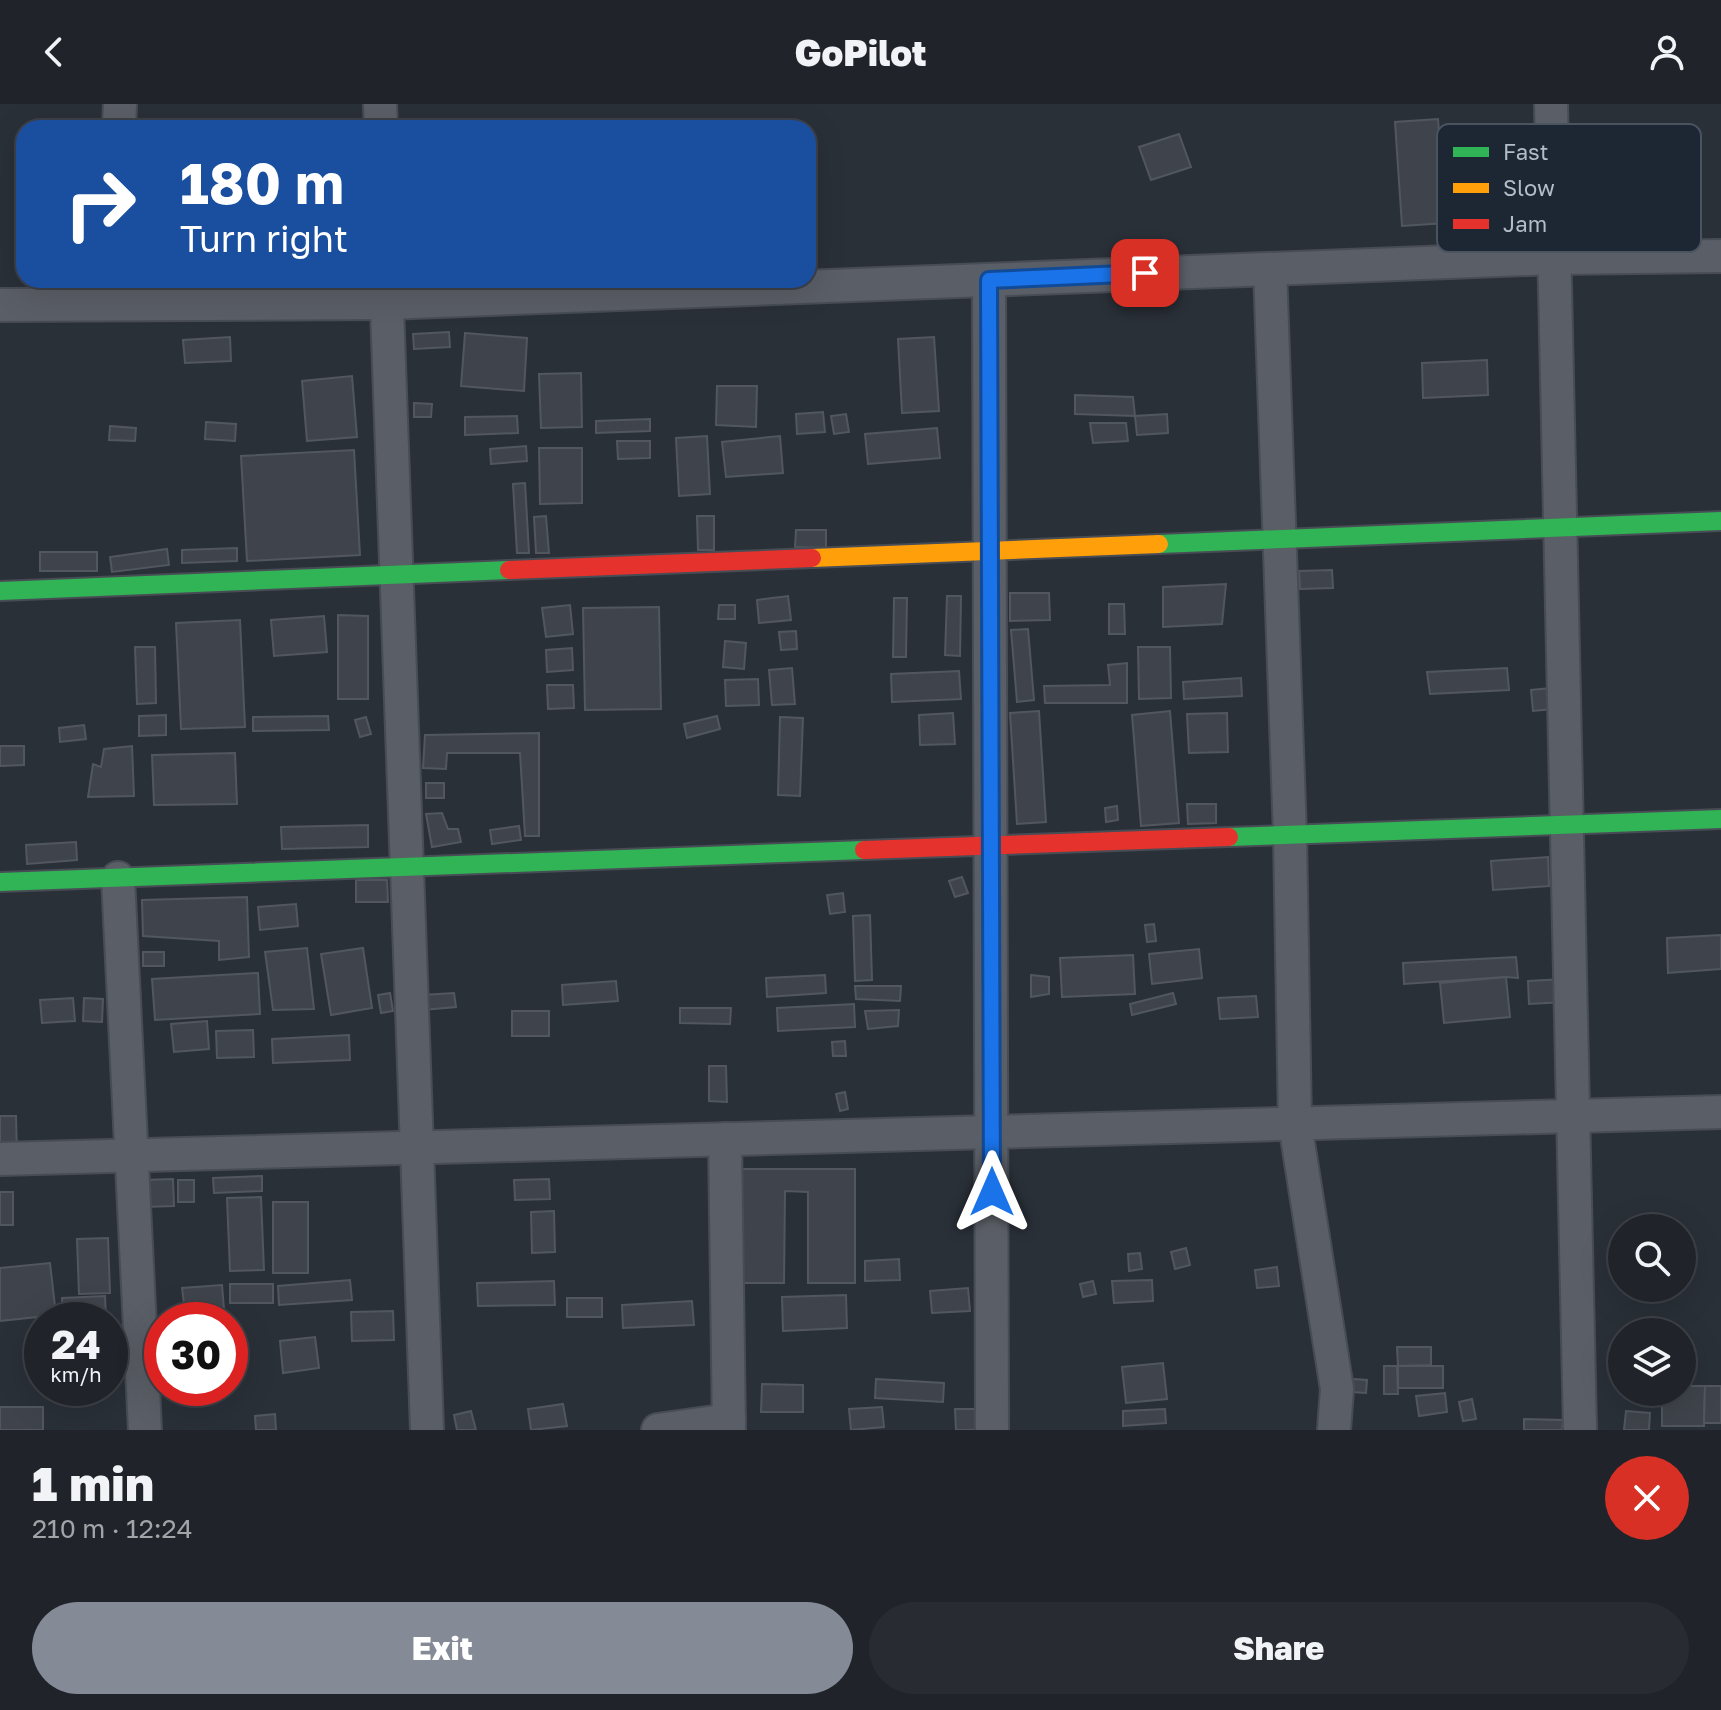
<!DOCTYPE html>
<meta charset="utf-8">
<style>
body{margin:0;font-family:"Golos Text",sans-serif;background:#282c32;color:#f1f3f6;height:100vh;display:flex;flex-direction:column;font-size:30px;white-space:nowrap}
*{box-sizing:border-box;margin:0}
p{font-size:26px;color:#a2a4a8}
.icon{flex:none;width:44px;height:44px;fill:none;stroke:currentColor;stroke-width:2;stroke-linecap:round;stroke-linejoin:round}
.map{position:relative;height:1326px;overflow:hidden}
.details{display:flex;flex-direction:column;background:#20242a;flex:1}
.details>*{flex:none}
.hud{position:absolute;left:16px;top:16px;width:800px;height:168px;border-radius:24px;box-shadow:0 8px 32px #0002,0 0 0 2px #3d4147;background:#1a4fa0;color:#fff;overflow:hidden}
.fabs{position:absolute;left:1608px;top:1110px;display:grid;gap:16px}
.fabs a{display:grid;place-items:center;width:88px;height:88px;border-radius:50%;background:#20242a;box-shadow:0 8px 32px #0002,0 0 0 2px #3d4147;font-size:40px}
.speed{position:absolute;left:24px;top:1198px;display:flex;gap:16px;font-size:40px;font-weight:700;text-align:center}
.speed>*{display:grid;place-content:center;width:104px;height:104px;border-radius:50%;background:#20242a;box-shadow:0 8px 32px #0002,0 0 0 2px #3d4147;line-height:1}
.speed small{font-size:20px;font-weight:400}
.speed .limit{border:12px solid #d22;background:#fff;color:#111}
.pin{position:absolute;display:grid;place-items:center;width:68px;height:68px;color:#fff;margin:-34px;border-radius:16px;box-shadow:0 4px 12px #0006}
.me{position:absolute;width:88px;margin:-44px;rotate:0deg;stroke-linejoin:round;filter:drop-shadow(0 0 6px #0008)}
.turn{display:flex;align-items:center;gap:28px;height:168px;padding:0 32px;font-size:36px}
.turn .icon{width:104px;height:104px;stroke-width:2.5}
.turn b{display:block;font-size:56px;line-height:68px}
.round{display:grid;place-items:center;flex:none;width:84px;height:84px;border-radius:42px;background:#282c32}
.overview{display:flex;align-items:center;justify-content:space-between;height:136px;padding:0 32px}
h1{font-size:48px;font-weight:800;line-height:60px}
.button{display:flex;gap:16px;margin-top:auto;padding:16px 32px}
.button a{flex:1;height:92px;border-radius:48px;background:#848b96;color:#fff;font-size:32px;font-weight:800;line-height:92px;text-align:center}
.button a+a{background:#282c32;color:#f1f3f6}
header{display:flex;justify-content:space-between;align-items:center;height:104px;padding:0 32px;background:#20242a;font-size:36px;font-weight:800}
.map>svg:first-child{display:block}
</style>
<header><svg class="icon" aria-label="back" viewBox="0 0 24 24"><path d="M15 5l-7 7 7 7"/></svg>GoPilot<svg class="icon" aria-label="person" viewBox="0 0 24 24"><circle cx="12" cy="8" r="4"/><path d="M4 21q1-7 8-7t8 7"/></svg></header>
<div class="map">
<svg width="1721" height="1326" viewBox="0 0 1721 1326">
<rect width="100%" height="100%" fill="#2a3038"/>
<g fill="#3f444c" stroke="#52575f" stroke-width="2">
<path d="M1438 15 1446 119 1402 122 1395 18Z"/>
<path d="M1179 30 1191 63 1151 76 1139 43Z"/>
<path d="M193 176H228L193 180Z"/>
<path d="M449 228 450 243 414 245 413 230Z"/>
<path d="M465 229 527 234 524 287 461 282Z"/>
<path d="M230 233 231 257 185 259 183 236Z"/>
<path d="M934 233 939 307 902 309 898 235Z"/>
<path d="M1487 256 1488 291 1423 294 1422 259Z"/>
<path d="M581 269 582 323 541 324 539 270Z"/>
<path d="M352 272 357 333 307 337 302 277Z"/>
<path d="M717 282H757L756 323 716 321Z"/>
<path d="M1075 291 1133 293 1135 312 1075 310Z"/>
<path d="M414 299 432 300 431 313H414Z"/>
<path d="M823 308 825 328 797 330 796 310Z"/>
<path d="M846 310 849 328 834 330 831 312Z"/>
<path d="M1167 310 1168 329 1137 331 1135 312Z"/>
<path d="M517 312 518 329 465 331V313Z"/>
<path d="M650 315V327L596 329V317Z"/>
<path d="M206 318 236 320 235 337 205 335Z"/>
<path d="M1090 319H1126L1128 337 1093 339Z"/>
<path d="M110 322 136 324 135 337 109 336Z"/>
<path d="M937 324 940 354 868 360 865 330Z"/>
<path d="M707 332 710 390 679 392 676 334Z"/>
<path d="M780 332 783 369 726 373 722 338Z"/>
<path d="M617 337H650V354L618 355Z"/>
<path d="M526 342 527 357 491 360 490 345Z"/>
<path d="M539 344H582V399L540 400Z"/>
<path d="M354 346 360 451 247 457 241 352Z"/>
<path d="M525 379 529 449H517L513 380Z"/>
<path d="M546 412 549 449H536L534 413Z"/>
<path d="M697 412H714V446H698Z"/>
<path d="M796 426H826V444L795 443Z"/>
<path d="M237 444V457L182 459V446Z"/>
<path d="M167 445 169 461 112 468 110 453Z"/>
<rect x="40" y="448" width="57" height="19"/>
<path d="M1332 466 1333 484 1300 485 1299 467Z"/>
<path d="M1226 480 1222 520 1163 523V483Z"/>
<path d="M1010 489H1049L1050 516 1010 517Z"/>
<path d="M788 492 791 516 759 519 757 496Z"/>
<path d="M947 492H961L960 552 945 551Z"/>
<path d="M894 494H907L906 553H893Z"/>
<path d="M1109 500H1124L1125 530H1109Z"/>
<path d="M570 501 573 530 546 533 542 504Z"/>
<path d="M719 501H735V515H718Z"/>
<path d="M659 503 661 605 585 606 583 504Z"/>
<path d="M338 511 368 512V595H338Z"/>
<path d="M324 512 327 548 274 552 271 516Z"/>
<path d="M240 516 245 623 181 625 176 519Z"/>
<path d="M1028 525 1034 596 1017 598 1011 526Z"/>
<path d="M796 527 797 545 781 546 779 528Z"/>
<path d="M725 537 746 539 744 565 723 563Z"/>
<path d="M135 543H155L156 599 137 600Z"/>
<path d="M1138 543H1170L1171 594 1139 595Z"/>
<path d="M572 544 573 566 547 568 546 546Z"/>
<path d="M1127 559V599H1045L1044 582 1110 581 1108 561Z"/>
<path d="M792 564 795 600 772 601 769 566Z"/>
<path d="M1507 564 1509 586 1430 590 1427 568Z"/>
<path d="M959 567 961 595 892 598 891 570Z"/>
<path d="M1241 574 1242 592 1184 595 1183 578Z"/>
<path d="M758 575 759 601 726 602 725 576Z"/>
<path d="M547 581H573L574 604 548 605Z"/>
<path d="M1551 584 1553 605 1533 607 1531 586Z"/>
<path d="M1039 607 1046 718 1017 720 1010 609Z"/>
<path d="M1170 607 1179 719 1141 722 1132 611Z"/>
<path d="M953 609 955 640 920 641 919 611Z"/>
<path d="M1227 609 1228 648 1189 649 1187 610Z"/>
<path d="M166 611V631L139 632V612Z"/>
<path d="M328 612 329 626 253 627V613Z"/>
<path d="M717 612 720 625 687 634 684 620Z"/>
<path d="M366 613 371 630 360 633 355 616Z"/>
<path d="M780 613 803 614 800 692 778 691Z"/>
<path d="M84 621 86 635 60 638 59 624Z"/>
<path d="M539 629V732H525L520 649H447L446 665 423 664 425 631Z"/>
<path d="M0 642H24V661L0 662Z"/>
<path d="M132 642 134 692 88 693 93 660 101 663 104 645Z"/>
<path d="M235 649 237 700 154 701 152 651Z"/>
<rect x="426" y="679" width="18" height="15"/>
<path d="M1187 700H1216V719L1188 720Z"/>
<path d="M1117 702 1118 716 1106 718 1105 704Z"/>
<path d="M442 709 448 725H458L461 738 432 743 426 710Z"/>
<path d="M368 721V743L282 745 281 723Z"/>
<path d="M519 722 521 736 492 740 490 726Z"/>
<path d="M76 738 77 756 27 760 26 741Z"/>
<path d="M1548 753 1549 782 1493 786 1491 757Z"/>
<path d="M962 773 968 789 955 793 949 777Z"/>
<path d="M356 776H387L388 798H356Z"/>
<path d="M843 789 845 808 830 810 827 791Z"/>
<path d="M247 793 249 853 219 856V837L143 832 142 796Z"/>
<path d="M296 800 298 822 260 826 258 803Z"/>
<path d="M870 811 872 876 855 877 853 812Z"/>
<path d="M1154 820 1156 837 1147 838 1145 821Z"/>
<path d="M1721 831V865L1668 869 1667 834Z"/>
<path d="M307 844 314 905 273 906 265 848Z"/>
<path d="M363 844 372 904 331 911 321 850Z"/>
<path d="M1199 845 1202 874 1152 880 1149 850Z"/>
<rect x="143" y="848" width="21" height="14"/>
<path d="M1133 851 1135 890 1062 893 1060 854Z"/>
<path d="M1516 853 1518 874 1506 873 1404 880 1403 859Z"/>
<path d="M258 869 260 910 155 916 152 875Z"/>
<path d="M825 871 826 889 767 893 766 874Z"/>
<path d="M1031 871 1049 873V890L1031 893Z"/>
<path d="M1506 873 1510 913 1444 919 1440 879Z"/>
<path d="M1564 875 1565 898 1529 900 1528 877Z"/>
<path d="M616 877 618 897 563 901 562 881Z"/>
<path d="M855 882H901L900 897 856 895Z"/>
<path d="M390 889 393 907 381 909 378 891Z"/>
<path d="M454 889 456 903 423 906 422 891Z"/>
<path d="M1173 889 1176 900 1132 911 1130 900Z"/>
<path d="M1256 892 1258 913 1220 915 1218 894Z"/>
<path d="M73 894 75 917 42 919 40 896Z"/>
<path d="M84 894 103 895 102 918 83 917Z"/>
<path d="M854 900 855 923 778 927 777 904Z"/>
<path d="M680 904H731L730 920 680 919Z"/>
<path d="M899 906 898 922 868 925 865 907Z"/>
<rect x="512" y="907" width="37" height="25"/>
<path d="M207 917 209 945 174 948 171 920Z"/>
<path d="M253 926 254 953 217 954 216 927Z"/>
<path d="M349 931 350 956 273 959 272 935Z"/>
<path d="M845 937 846 952H833L832 938Z"/>
<path d="M709 962H726L727 998 709 997Z"/>
<path d="M845 988 848 1005 840 1007 836 990Z"/>
<path d="M0 1012H16L17 1049H0Z"/>
<path d="M736 1065H855V1179H808V1088L785 1087 784 1179H736Z"/>
<path d="M262 1072V1087L214 1089 213 1074Z"/>
<path d="M173 1075 174 1102 145 1103 144 1076Z"/>
<path d="M549 1075 550 1095 515 1096 514 1076Z"/>
<rect x="178" y="1076" width="16" height="22"/>
<rect x="0" y="1088" width="13" height="33"/>
<path d="M261 1093 264 1166 230 1167 227 1094Z"/>
<rect x="273" y="1098" width="35" height="71"/>
<path d="M554 1107 555 1148 532 1149 531 1108Z"/>
<path d="M108 1134 110 1189 79 1190 77 1135Z"/>
<path d="M1186 1144 1190 1161 1175 1165 1171 1148Z"/>
<path d="M1140 1149 1142 1165 1129 1167 1128 1150Z"/>
<path d="M899 1155 900 1176 865 1177V1157Z"/>
<path d="M50 1159 56 1211 0 1217V1164Z"/>
<path d="M1277 1163 1279 1182 1257 1184 1255 1166Z"/>
<path d="M350 1176 352 1196 279 1201 278 1182Z"/>
<path d="M1152 1176 1153 1197 1114 1199 1112 1177Z"/>
<path d="M554 1177 555 1201 478 1202 477 1179Z"/>
<path d="M1093 1177 1096 1190 1083 1193 1080 1180Z"/>
<rect x="230" y="1180" width="43" height="19"/>
<path d="M222 1181 224 1205 185 1208 182 1184Z"/>
<path d="M968 1184 970 1207 932 1209 930 1187Z"/>
<path d="M846 1191 847 1224 783 1227 782 1193Z"/>
<path d="M105 1192 106 1213 63 1216 62 1194Z"/>
<rect x="567" y="1194" width="35" height="19"/>
<path d="M692 1197 694 1221 623 1224 622 1201Z"/>
<path d="M393 1207 394 1236 352 1237 351 1208Z"/>
<path d="M315 1233 319 1264 283 1269 280 1237Z"/>
<path d="M1397 1243H1431V1261L1398 1262Z"/>
<path d="M1163 1259 1167 1295 1126 1299 1122 1263Z"/>
<path d="M1384 1262H1397L1398 1290H1384Z"/>
<rect x="1398" y="1262" width="45" height="22"/>
<path d="M876 1275 944 1279 943 1298 875 1294Z"/>
<path d="M1353 1275 1367 1276 1366 1289 1352 1288Z"/>
<path d="M762 1280 803 1281V1308H761Z"/>
<path d="M1682 1282H1705L1704 1322H1662V1288H1682Z"/>
<path d="M1705 1282H1721V1319H1704Z"/>
<path d="M1445 1289 1447 1308 1419 1312 1416 1292Z"/>
<path d="M1472 1295 1476 1315 1463 1317 1459 1298Z"/>
<path d="M563 1300 567 1322 531 1326 528 1305Z"/>
<rect x="0" y="1303" width="43" height="23"/>
<path d="M882 1303 884 1323 851 1326 849 1305Z"/>
<path d="M955 1305H979V1326H956Z"/>
<path d="M1165 1305 1166 1319 1123 1322V1307Z"/>
<path d="M471 1307 476 1326H457L454 1311Z"/>
<path d="M1626 1307 1650 1309 1649 1326H1624Z"/>
<path d="M275 1310 276 1326H256L255 1312Z"/>
<path d="M1524 1315 1563 1316 1562 1326H1524Z"/>
</g>
<g fill="none" stroke-linecap="round" stroke-linejoin="round">
<defs>
<g id="street">
<path d="M380 0 381 24"/>
<path d="M1551 0 1580 1326"/>
<path d="M119 24 120 0"/>
<path d="M1270 165 1290 731 1295 1020 1337 1285 1334 1326"/>
<path d="M386 176 427 1326"/>
<path d="M989 176 992 1326"/>
<path d="M0 201 387 199 1554 154 1721 152"/>
<path d="M118 774 145 1326"/>
<path d="M725 1035 729 1326"/>
<path d="M0 1055 1721 1008"/>
<path d="M658 1326 729 1316"/>
</g>
<g id="fast">
<path d="M1159 440 1721 417"/>
<path d="M0 487 509 466"/>
<path d="M1229 733 1721 715"/>
<path d="M0 778 864 746"/>
</g>
<path id="slow" d="M812 454 1159 440"/>
<g id="jam">
<path d="M509 466 812 454"/>
<path d="M864 746 1229 733"/>
</g>
</defs>
<use href="#street" stroke="#484c55" stroke-width="36"/>
<use href="#fast" stroke="#484c55" stroke-width="22"/>
<use href="#slow" stroke="#484c55" stroke-width="22"/>
<use href="#jam" stroke="#484c55" stroke-width="22"/>
<use href="#street" stroke="#5a5e66" stroke-width="32"/>
<use href="#fast" stroke="#30b455" stroke-width="18"/>
<use href="#slow" stroke="#ff9f0a" stroke-width="18"/>
<use href="#jam" stroke="#e5322d" stroke-width="18"/>
</g>
<g fill="none" stroke-linecap="round" stroke-linejoin="round">
<defs>
<path id="route" d="M992 1088 989 176 1145 169"/>
</defs>
<use href="#route" stroke="#114b97" stroke-width="20"/>
<use href="#route" stroke="#1a73e8" stroke-width="14"/>
</g>
<rect x="1437" y="20" width="264" height="128" rx="12" fill="#1d2633" stroke="#4a5360" stroke-width="2"/>
<rect x="1453" y="43" width="36" height="10" fill="#30b455"/>
<rect x="1453" y="79" width="36" height="10" fill="#ff9f0a"/>
<rect x="1453" y="115" width="36" height="10" fill="#e5322d"/>
<g font-size="22" fill="#b4bcc9">
<text x="1503" y="56">Fast</text>
<text x="1503" y="92">Slow</text>
<text x="1503" y="128">Jam</text>
</g>
</svg>
<div class="fabs">
<a><svg class="icon" aria-label="search" viewBox="0 0 24 24"><circle cx="10" cy="10" r="6"/><path d="M15 15l6 6"/></svg></a>
<a><svg class="icon" aria-label="layers" viewBox="0 0 24 24"><path d="M12 4l9 5-9 5-9-5zM3 14l9 5 9-5"/></svg></a>
</div>
<div class="speed"><div>24<small>km/h</small></div><div class="limit">30</div></div>
<div class="pin" style="left:1145px;top:169px;background:#d93025"><svg class="icon" aria-label="arrive" viewBox="0 0 24 24"><path d="M6 21V4h12l-3 4 3 4H6"/></svg></div>
<svg class="me" style="left:992px;top:1088px" viewBox="-20 -20 40 40"><path d="M0-17L14 15 0 8-14 15z" fill="#1a73e8" stroke="#fff" stroke-width="4"/></svg>
<div class="hud">
<div class="turn"><svg class="icon" aria-label="right" viewBox="0 0 24 24"><path d="M7 20v-9h11M14 6l5 5-5 5"/></svg><div><b>180 m</b>Turn right</div></div>
</div>
</div>
<section class="details">
<div class="overview"><div><h1>1 min</h1><p>210 m · 12:24</p></div><a class="round" style="background:#d93025;color:#fff"><svg class="icon" aria-label="close" viewBox="0 0 24 24"><path d="M6 6l12 12M18 6L6 18"/></svg></a></div>
<div class="button"><a>Exit</a><a>Share</a></div>
</section>
